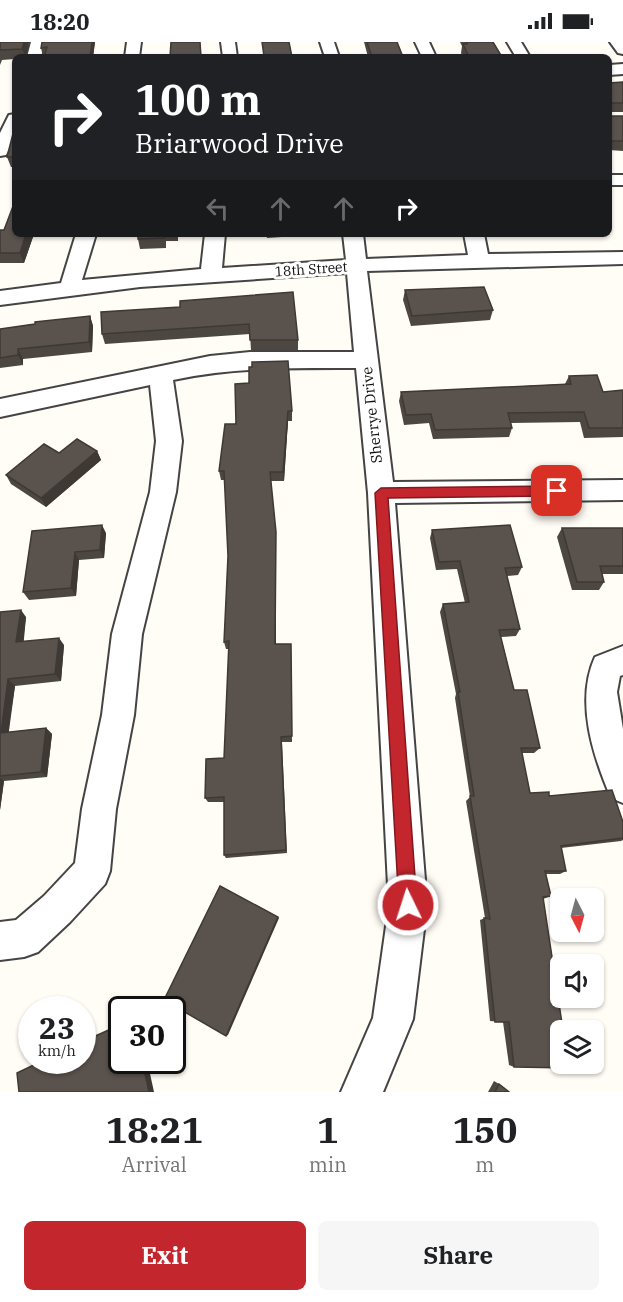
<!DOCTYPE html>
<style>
body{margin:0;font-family:"IBM Plex Serif",serif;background:#f6f6f6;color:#202124;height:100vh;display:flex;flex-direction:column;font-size:22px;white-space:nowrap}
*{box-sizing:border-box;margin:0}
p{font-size:20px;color:#757577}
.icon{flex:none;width:33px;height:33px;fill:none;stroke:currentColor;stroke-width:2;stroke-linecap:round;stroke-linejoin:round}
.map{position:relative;height:1050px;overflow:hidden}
.panel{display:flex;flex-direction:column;background:#fff;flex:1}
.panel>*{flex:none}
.top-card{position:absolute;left:12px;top:12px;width:600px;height:183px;border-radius:9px;box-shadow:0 2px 4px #0004;background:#202124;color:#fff;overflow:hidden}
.needle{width:39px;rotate:174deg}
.tools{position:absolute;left:550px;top:846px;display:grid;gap:12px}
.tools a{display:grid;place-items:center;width:54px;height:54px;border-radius:9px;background:#fff;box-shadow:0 2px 4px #0004;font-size:30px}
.speed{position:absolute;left:18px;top:954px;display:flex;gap:12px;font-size:30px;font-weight:700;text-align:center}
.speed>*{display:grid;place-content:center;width:78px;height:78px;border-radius:50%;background:#fff;box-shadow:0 2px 4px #0004;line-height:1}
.speed small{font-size:15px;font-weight:400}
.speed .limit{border:3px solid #111;border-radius:9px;background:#fff;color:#111}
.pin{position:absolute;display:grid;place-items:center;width:51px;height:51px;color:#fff;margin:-26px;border-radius:12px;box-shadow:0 3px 9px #0006}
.me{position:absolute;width:66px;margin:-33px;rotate:356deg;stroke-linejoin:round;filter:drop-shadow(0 0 4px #0008)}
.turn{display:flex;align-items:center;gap:21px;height:126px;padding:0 24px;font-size:27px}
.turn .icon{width:78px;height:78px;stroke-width:2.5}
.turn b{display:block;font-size:42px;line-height:51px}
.lanes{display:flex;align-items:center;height:57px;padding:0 24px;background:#0003;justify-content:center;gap:30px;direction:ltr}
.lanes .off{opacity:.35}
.eta{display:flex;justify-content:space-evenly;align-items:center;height:102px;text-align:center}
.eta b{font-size:36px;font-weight:800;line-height:42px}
.cta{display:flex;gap:12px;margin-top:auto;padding:12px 24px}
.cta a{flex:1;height:69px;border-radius:9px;background:#c4262e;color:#fff;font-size:24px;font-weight:800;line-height:69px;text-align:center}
.cta a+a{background:#f6f6f6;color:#202124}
.status{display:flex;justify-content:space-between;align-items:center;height:42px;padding:0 30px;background:#fff;direction:ltr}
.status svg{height:16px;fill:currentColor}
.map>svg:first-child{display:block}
</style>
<div class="status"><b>18:20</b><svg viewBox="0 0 49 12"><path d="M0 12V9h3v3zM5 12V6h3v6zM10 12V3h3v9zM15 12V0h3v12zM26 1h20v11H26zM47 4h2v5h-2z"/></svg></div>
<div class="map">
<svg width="623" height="1050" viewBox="0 0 623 1050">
<rect width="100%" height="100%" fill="#fffdf5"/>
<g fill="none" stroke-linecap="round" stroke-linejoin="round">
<defs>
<g id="minor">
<path d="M31 0H45L41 15H27Z"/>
<path d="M127 0H141L139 15H125Z"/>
<path d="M221 0H235L237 15H223Z"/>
<path d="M320 0H334L339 15H325Z"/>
<path d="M415 0H429L436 15H422Z"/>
<path d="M507 0H521L530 15H516Z"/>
<path d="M610 0H623V12L618 11Z"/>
<path d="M623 22V32L609 33V23Z"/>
<path d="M15 72V95L6 113 0 114V91L9 73Z"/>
<rect x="609" y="133" width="14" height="10"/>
<path d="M76 192H96L82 238 201 227 205 192H225L222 226 346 218 343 192H363L366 217 468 213 464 192H484L488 212 623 210V222L367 229 393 440 623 438V458L395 461 427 863 413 977 383 1050H341L373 976 389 863 368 451 356 326C294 326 234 325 173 338L182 399 176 450 142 592 134 673 116 767 110 829 105 842 70 880 38 910 24 915 0 918V880L16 878 44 854 75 821 82 767 102 673 112 592 150 450 156 399 150 343 0 375V357L210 314 250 310H354L347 231 140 245 0 263V249L61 241Z"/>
<path d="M623 604V633L620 634 617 650 623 687V761L611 756C593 714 575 659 595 615Z"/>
</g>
</defs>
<use href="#minor" stroke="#444" stroke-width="4"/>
<use href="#minor" fill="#fff" fill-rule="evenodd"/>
</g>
<g fill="#4d4742">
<path d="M0 0H29L26 15H15V17L2 18 0 23Z"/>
<path d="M42 0H95L93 15H43L41 6Z"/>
<path d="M364 0H397L403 15H368Z"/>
<path d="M460 0H493L502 15H463L461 11 462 4Z"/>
<path d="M623 40V70H611V74H623V109L609 108V41Z"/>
<path d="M15 84V125H11L7 115Z"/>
<path d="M0 188H4L15 192H34L24 221H0Z"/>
<path d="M138 192H178V199H166V206L140 207 138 197Z"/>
<path d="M266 192H296V194L267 196Z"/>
<path d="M405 248 493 268 490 278 411 284 403 258Z"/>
<path d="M180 259 298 298V308H251L250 292 105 302 102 292 180 265Z"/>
<path d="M90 274 93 284 92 310 23 317V323L0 326V287Z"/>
<path d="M569 334 603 350 623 348V395L584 396 580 380 511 381 512 386 509 395 433 397 429 381 404 383 399 359 401 350 565 342Z"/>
<path d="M249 341 292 369V379H288L284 439H271L276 498V602H291L292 700H282L287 811 226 816 224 813V760H208L205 756 224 716 229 607H226L224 600 228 514 225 438H221L219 429Z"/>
<path d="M97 409 101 418 46 465 11 442 6 433Z"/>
<path d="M562 486H623V532H602L604 540 599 548H572L557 495Z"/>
<path d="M432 488 522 525 518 533 507 534 520 587 516 594 501 595 514 648 540 706 534 711H522L530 751 549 754 623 780V798L621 799 561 806 566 829 560 832H546L551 854 543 857 514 1025 509 1023 503 980 490 979 480 878 485 876 466 759 470 755 455 656 456 652 440 570 443 562 465 561 457 527 436 528 430 496Z"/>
<path d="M32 489 106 491 104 516 79 518 76 554 29 558 23 550Z"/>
<path d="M0 570 26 575 23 599 64 603 61 639 15 644 8 690 46 686 52 692 47 735 4 739 0 768Z"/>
<path d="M494 1039 499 1042 509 1050H488Z"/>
</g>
<g fill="#3f3936">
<path d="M24 0H29L26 15 22 7Z"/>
<path d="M92 0H95L93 15H90Z"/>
<path d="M26 192H34L24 221 20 211Z"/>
<path d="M90 274 93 284 92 310 89 300Z"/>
<path d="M18 307 23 317V323L18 313Z"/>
<path d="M288 369V379L284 439 283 430Z"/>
<path d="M97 409 101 418 46 465 41 456Z"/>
<path d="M102 483 106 491 104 516 100 508Z"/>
<path d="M276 490V609L275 602Z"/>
<path d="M75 510 79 518 76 554 71 546Z"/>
<path d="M21 568 26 575 23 607 16 600Z"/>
<path d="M59 596 64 603 61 639 55 632Z"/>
<path d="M8 637 15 644 8 696 1 691Z"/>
<path d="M46 686 52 692 47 735 41 730Z"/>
<path d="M0 736 4 739 0 768Z"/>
<path d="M278 875 279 876 228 993 226 994Z"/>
<path d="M142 1018H147L154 1050H149Z"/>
</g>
<g fill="#5a524d" stroke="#3f3936" stroke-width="1.5">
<path d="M0 0H24L22 7 0 8Z"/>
<path d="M42 0H92L90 15H44L47 5 41 6Z"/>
<path d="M171 0H200L201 15H170Z"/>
<path d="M262 0H289L292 15H262V14H264Z"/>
<path d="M367 0H397L403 15H372Z"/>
<path d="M466 0H493L502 15H469L463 2H467Z"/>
<path d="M623 40V61H611V74H623V99H609V41Z"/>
<path d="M15 84V115H7Z"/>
<path d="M15 159V192H26L20 211H0V188H4Z"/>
<path d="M138 192H164V196L138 197Z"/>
<path d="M484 245 493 268 412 274 405 248Z"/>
<path d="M293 250 298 298H250L249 282 102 292 101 270 180 265V259Z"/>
<path d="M90 274 89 300 18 307V313L0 316V287L35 282V280Z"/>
<path d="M288 319 292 369H288L283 430H270L276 490 275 602H291L292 694 281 695 286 808 224 813V755L205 756 206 717 224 716 229 599 224 600 228 514 224 429H219L225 382H236L235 342 249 341V325H252V320Z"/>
<path d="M597 333 603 350 623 348V386H589L584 370 508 371 512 386 435 388 431 372 406 373 401 350 571 342 569 334Z"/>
<path d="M77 397 97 409 41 456 6 433 44 402 59 411Z"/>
<path d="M102 483 100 508 75 510 71 546 23 550 32 489Z"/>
<path d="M510 483 522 525 505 526 520 587 499 588 514 648H527L540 706H521L530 751 549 750V754L612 748 623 780V796L561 804 566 829H545L551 854 543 855 563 988H561V1022H568L569 1026 514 1025 509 980H495L484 876 490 877 470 754H474L458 650H460L443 562 469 560 460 519 439 520 432 488Z"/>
<path d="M562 486H623V524H600L604 540H577Z"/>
<path d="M21 568 16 600 59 596 55 632 8 637 1 691 46 686 41 730 0 734V570Z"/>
<path d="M220 844 278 875 226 994 164 958Z"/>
<path d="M122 982V1018H142L149 1050H19L17 1031 44 1018H82V1000Z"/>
<path d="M499 1042 509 1050H495Z"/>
</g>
<path fill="#c4262e" stroke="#7f191e" stroke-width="1.5" d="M557 444 563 449 557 454 388 456 417 863 414 869 408 872 401 869 399 863 375 451 381 446Z"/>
<g text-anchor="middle" stroke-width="6" stroke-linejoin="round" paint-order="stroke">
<g font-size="14" fill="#111" stroke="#fff">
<text transform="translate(311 227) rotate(-4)" y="5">18th Street</text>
</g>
<g font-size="15" fill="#111" stroke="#fff">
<text transform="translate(372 373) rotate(-96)" y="5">Sherrye Drive</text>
</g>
</g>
</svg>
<div class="tools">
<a><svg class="needle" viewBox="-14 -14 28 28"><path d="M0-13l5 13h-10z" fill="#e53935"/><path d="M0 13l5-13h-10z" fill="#757577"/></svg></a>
<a><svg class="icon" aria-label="sound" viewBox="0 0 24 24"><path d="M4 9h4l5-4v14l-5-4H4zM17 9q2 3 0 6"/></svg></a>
<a><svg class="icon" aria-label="layers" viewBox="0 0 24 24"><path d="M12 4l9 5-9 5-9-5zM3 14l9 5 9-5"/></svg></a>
</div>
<div class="speed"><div>23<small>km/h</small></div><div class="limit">30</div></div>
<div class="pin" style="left:557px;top:449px;background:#d93025"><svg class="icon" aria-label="arrive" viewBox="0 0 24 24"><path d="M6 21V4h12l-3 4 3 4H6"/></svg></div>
<svg class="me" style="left:408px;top:863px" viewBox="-20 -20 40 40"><circle r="17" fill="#c4262e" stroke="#fff" stroke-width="3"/><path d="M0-11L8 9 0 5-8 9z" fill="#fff"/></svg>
<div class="top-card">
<div class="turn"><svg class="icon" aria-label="right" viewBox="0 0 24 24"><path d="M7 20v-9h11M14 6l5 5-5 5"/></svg><div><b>100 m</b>Briarwood Drive</div></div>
<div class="lanes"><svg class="icon off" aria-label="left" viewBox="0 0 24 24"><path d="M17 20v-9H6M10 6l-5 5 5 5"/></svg><svg class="icon off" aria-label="ahead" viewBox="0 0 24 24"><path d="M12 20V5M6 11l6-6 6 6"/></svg><svg class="icon off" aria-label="ahead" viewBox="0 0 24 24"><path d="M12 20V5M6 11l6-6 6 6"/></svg><svg class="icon" aria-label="right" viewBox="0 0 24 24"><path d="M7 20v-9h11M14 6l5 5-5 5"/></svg></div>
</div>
</div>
<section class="panel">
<div class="eta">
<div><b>18:21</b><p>Arrival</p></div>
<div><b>1</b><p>min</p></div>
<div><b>150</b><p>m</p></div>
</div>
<div class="cta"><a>Exit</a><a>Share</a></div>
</section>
